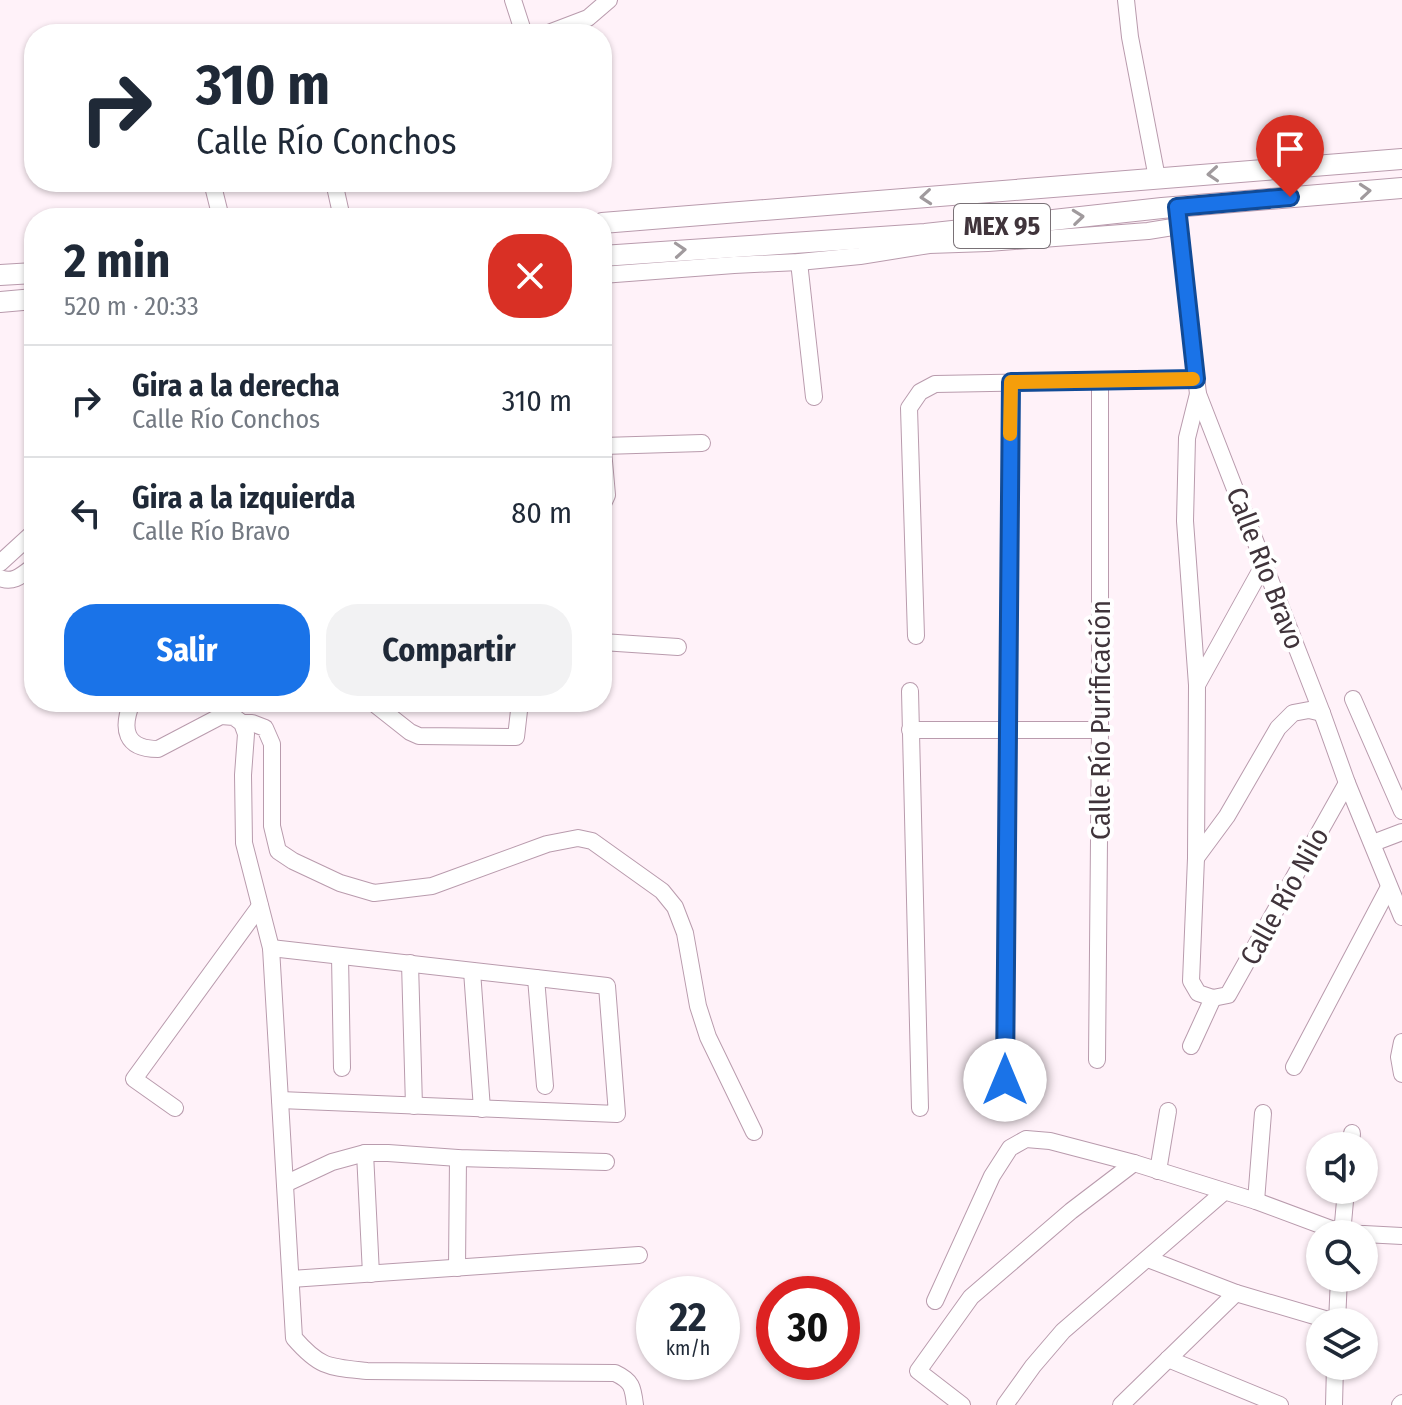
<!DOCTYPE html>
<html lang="es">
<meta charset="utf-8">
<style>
body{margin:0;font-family:"Fira Sans Condensed",sans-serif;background:#f2f2f3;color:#1f2937;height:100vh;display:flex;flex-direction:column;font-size:30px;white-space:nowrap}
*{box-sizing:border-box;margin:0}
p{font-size:26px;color:#747a83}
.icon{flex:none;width:44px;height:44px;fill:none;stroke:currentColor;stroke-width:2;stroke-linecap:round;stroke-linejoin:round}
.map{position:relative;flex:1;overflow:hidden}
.details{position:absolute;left:24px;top:208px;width:588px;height:504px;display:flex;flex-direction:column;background:#fff;border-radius:32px;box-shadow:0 2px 6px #0004}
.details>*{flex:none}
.top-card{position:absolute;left:24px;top:24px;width:588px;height:168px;border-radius:32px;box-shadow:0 2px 6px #0004;background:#fff;color:#1f2937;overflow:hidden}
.controls{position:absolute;left:1306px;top:1132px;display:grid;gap:16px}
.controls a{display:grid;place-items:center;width:72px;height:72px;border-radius:50%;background:#fff;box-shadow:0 2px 6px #0004;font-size:40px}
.speed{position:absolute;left:636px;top:1276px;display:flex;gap:16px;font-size:40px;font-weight:700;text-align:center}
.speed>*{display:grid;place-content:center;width:104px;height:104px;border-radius:50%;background:#fff;box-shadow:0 2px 6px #0004;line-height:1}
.speed small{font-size:20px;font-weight:400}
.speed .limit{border:12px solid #d22;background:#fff;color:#111}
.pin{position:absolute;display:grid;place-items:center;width:68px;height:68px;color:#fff;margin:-82px -34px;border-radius:50% 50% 50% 0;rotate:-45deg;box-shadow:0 0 8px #0007}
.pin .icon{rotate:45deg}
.me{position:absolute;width:88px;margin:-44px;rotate:0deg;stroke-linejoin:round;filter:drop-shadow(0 0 6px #0008)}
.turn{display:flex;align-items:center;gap:28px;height:168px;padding:0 40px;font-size:36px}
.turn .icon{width:104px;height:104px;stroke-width:2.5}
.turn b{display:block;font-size:56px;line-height:68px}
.round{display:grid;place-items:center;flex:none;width:84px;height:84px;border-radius:32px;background:#f2f2f3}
.summary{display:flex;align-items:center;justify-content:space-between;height:136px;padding:0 40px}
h1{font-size:48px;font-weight:700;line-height:60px}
.primary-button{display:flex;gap:16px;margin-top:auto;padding:16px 40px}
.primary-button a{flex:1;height:92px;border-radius:32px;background:#1a73e8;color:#fff;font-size:32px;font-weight:700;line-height:92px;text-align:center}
.primary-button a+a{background:#f2f2f3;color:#1f2937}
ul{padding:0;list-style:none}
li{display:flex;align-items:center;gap:24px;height:112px;padding:0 40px;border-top:2px solid #e0e1e3}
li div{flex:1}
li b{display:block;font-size:30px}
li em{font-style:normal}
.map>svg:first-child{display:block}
</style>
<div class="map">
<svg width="1402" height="1405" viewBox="0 0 1402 1405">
<rect width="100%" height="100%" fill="#fff2f9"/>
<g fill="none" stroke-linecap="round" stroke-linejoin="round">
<defs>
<g id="minor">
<path d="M513 0 524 34"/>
<path d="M1126 0 1130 37 1157 178"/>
<path d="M546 34 588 18 609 0"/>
<path d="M212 182 221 218"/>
<path d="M334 182 342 218"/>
<path d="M1177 207 1198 394 1322 713 1347 783 1402 917"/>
<path d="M799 262 814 397"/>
<path d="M602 275 734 265 799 262 860 256 929 245 988 243 1148 231 1179 226"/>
<path d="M1198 394 1187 438 1185 521 1197 685 1196 858 1191 981 1198 993 1213 998 1228 995 1347 783"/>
<path d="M602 439 607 495 602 506"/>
<path d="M603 446 702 443"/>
<path d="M0 563 34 532"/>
<path d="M0 578C14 584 23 574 34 566"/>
<path d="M916 636 909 408 920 392 935 384 1196 379"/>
<path d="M602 642 678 647"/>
<path d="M1197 685 1264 564"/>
<path d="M910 691 920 1108"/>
<path d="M1353 699 1402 811"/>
<path d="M132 702C121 729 125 749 158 749L221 716 234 717 242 723 246 734 243 775 244 843 271 948 294 1338C320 1368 329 1367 367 1371L615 1373C632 1381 633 1387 635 1405"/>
<path d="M372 702 410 732 419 736 516 737 520 702"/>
<path d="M242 723H252L265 728 272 744V826L278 851 293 861 340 883 374 893 432 886 547 844 578 838 592 841 662 891 675 907 685 933 698 1006 708 1037 754 1132"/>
<path d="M910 730H1100"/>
<path d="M1373 843 1402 832"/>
<path d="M1196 858 1227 816 1278 728 1293 713 1309 710 1322 713"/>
<path d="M271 948 607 986 617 1114 280 1100"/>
<path d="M340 956 342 1068"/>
<path d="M410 963 414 1106"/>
<path d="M472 971 482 1109"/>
<path d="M536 978 545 1086"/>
<path d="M1402 1042 1399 1057 1402 1074"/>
<path d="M1191 1046 1213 998"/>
<path d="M1097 1060 1100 730V380"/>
<path d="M1294 1067 1389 887"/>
<path d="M1005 1080 1011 382"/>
<path d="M175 1108 134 1079 260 906"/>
<path d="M1351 1146 1352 1133"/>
<path d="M365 1153 371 1274"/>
<path d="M1158 1171 1168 1111"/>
<path d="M285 1184 332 1162 365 1153H388L458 1158 606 1162"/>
<path d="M1256 1201 1263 1113"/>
<path d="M1342 1234 1346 1190"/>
<path d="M1364 1234 1402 1236"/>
<path d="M1148 1259 1236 1293 1335 1322"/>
<path d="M457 1268 458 1158"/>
<path d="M291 1279 639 1255"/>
<path d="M935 1301 992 1176 1010 1148 1026 1139 1050 1141 1134 1163 1256 1201 1342 1233 1362 1234"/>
<path d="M1337 1322 1339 1278"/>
<path d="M1168 1359 1280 1405"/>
<path d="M962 1405 918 1371 971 1297 1071 1211 1134 1163"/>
<path d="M1005 1405 1033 1366 1063 1331 1224 1192"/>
<path d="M1121 1405 1236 1293"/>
<path d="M1334 1405 1335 1366"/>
<path d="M1400 1405 1402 1403"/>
</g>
<g id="major">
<path d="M602 223 1402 159"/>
<path d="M602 256 925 234 1162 208 1402 188"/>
<path d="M0 275 34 273"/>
<path d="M0 302 34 299"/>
</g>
</defs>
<use href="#minor" stroke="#b99bad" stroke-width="18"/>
<use href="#major" stroke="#b99bad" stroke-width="22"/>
<use href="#minor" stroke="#fff" stroke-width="16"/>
<use href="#major" stroke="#fff" stroke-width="20"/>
</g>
<defs><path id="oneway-chevron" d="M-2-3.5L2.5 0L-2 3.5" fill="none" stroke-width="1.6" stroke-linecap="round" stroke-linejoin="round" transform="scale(2)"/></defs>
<g stroke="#a09a9d">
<use href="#oneway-chevron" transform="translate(1213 174) rotate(176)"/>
<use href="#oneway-chevron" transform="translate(1365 191) rotate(-5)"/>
<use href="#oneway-chevron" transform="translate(926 197) rotate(175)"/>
<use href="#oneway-chevron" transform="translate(1078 217) rotate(-6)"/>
<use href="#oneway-chevron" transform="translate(680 250) rotate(-4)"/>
</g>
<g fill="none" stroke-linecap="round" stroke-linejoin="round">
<defs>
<path id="route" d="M1005 1080 1011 382 1196 379 1177 207 1290 197"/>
</defs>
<use href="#route" stroke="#114b97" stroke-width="20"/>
<use href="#route" stroke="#1a73e8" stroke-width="14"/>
<path stroke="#f59e0b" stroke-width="14" d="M1010 434 1011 382 1193 379"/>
</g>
<g text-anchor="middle" stroke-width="8" stroke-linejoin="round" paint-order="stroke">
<rect fill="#fff" stroke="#797176" stroke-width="2" x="954" y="204" width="96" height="44" rx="6"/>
<g font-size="26" font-weight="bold" fill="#40343b">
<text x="1002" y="235">MEX 95</text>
</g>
<g font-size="28" fill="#40343b" stroke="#fff">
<text transform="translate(1266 568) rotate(69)" y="10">Calle Río Bravo</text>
<text transform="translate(1100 720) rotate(-90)" y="10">Calle Río Purificación</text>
<text transform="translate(1284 896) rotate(-61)" y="10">Calle Río Nilo</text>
</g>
</g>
</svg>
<div class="controls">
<a><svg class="icon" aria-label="sound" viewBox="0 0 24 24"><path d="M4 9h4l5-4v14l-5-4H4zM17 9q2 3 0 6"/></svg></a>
<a><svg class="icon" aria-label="search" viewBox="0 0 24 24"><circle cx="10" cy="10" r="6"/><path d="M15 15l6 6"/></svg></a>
<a><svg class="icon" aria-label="layers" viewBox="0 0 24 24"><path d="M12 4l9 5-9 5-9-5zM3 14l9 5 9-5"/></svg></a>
</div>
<div class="speed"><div>22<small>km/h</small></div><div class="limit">30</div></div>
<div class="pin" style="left:1290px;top:197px;background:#d93025"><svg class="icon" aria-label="arrive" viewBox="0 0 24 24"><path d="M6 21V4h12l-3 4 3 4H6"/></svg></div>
<svg class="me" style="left:1005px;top:1080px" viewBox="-20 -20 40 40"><circle r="19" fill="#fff"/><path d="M0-13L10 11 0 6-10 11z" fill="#1a73e8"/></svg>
<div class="top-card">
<div class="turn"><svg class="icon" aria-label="right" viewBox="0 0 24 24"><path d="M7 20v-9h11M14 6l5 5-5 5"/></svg><div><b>310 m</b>Calle Río Conchos</div></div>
</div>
<section class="details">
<div class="summary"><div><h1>2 min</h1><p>520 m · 20:33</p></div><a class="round" style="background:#d93025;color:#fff"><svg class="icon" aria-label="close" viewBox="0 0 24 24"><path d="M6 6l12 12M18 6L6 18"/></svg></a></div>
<ul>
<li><svg class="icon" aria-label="right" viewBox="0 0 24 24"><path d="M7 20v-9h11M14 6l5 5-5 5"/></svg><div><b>Gira a la derecha</b><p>Calle Río Conchos</p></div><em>310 m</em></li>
<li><svg class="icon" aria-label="left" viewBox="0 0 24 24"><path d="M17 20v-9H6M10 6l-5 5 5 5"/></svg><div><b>Gira a la izquierda</b><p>Calle Río Bravo</p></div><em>80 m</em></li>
</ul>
<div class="primary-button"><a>Salir</a><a>Compartir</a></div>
</section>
</div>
